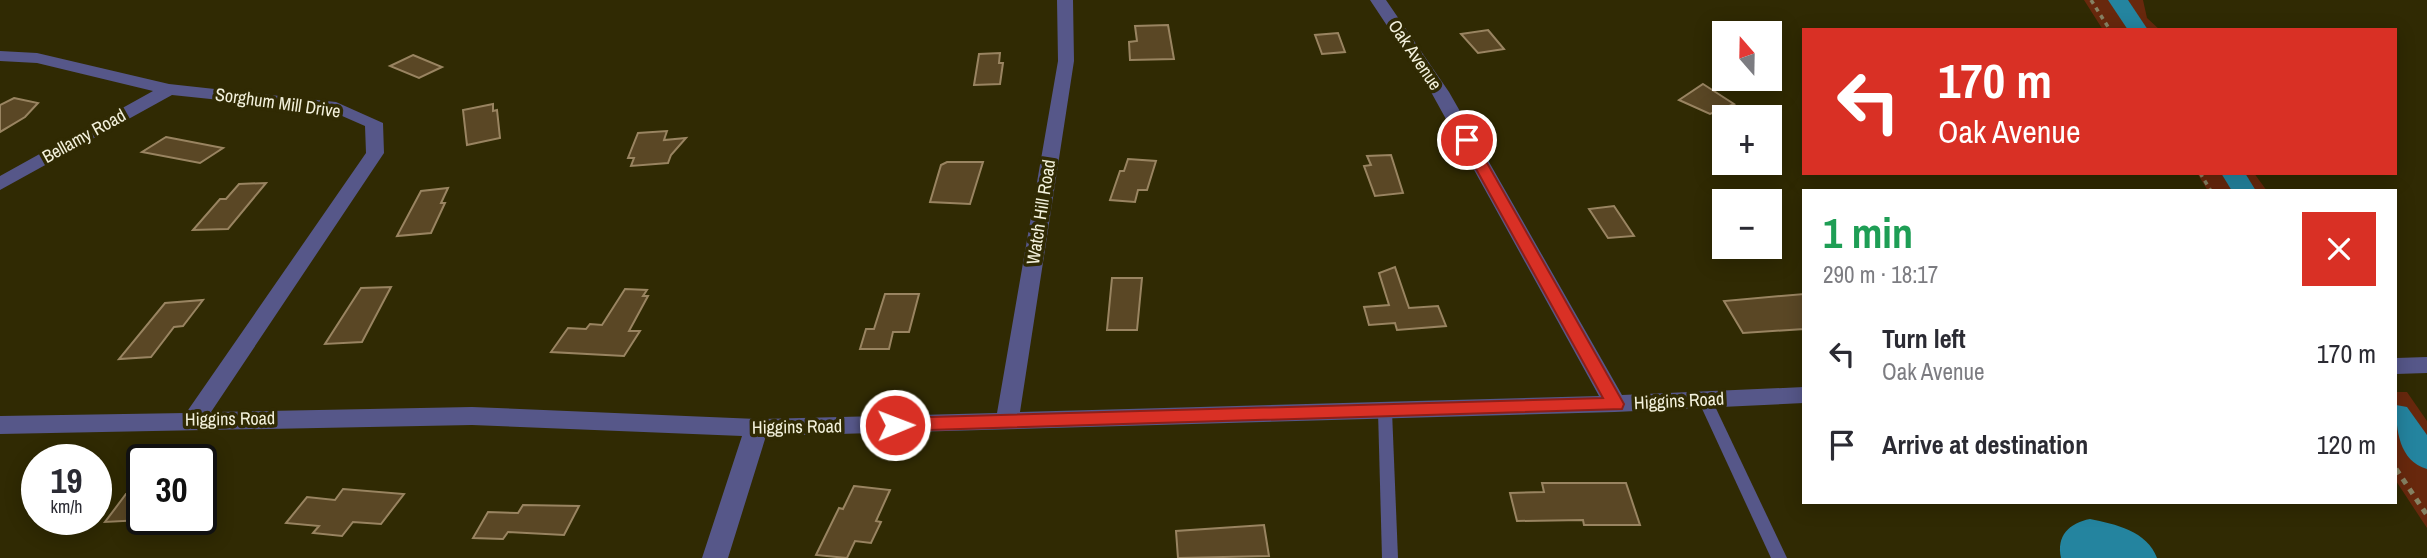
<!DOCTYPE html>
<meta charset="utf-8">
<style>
body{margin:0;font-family:"Archivo Narrow",sans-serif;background:#f7f7f7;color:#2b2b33;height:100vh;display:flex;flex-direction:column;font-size:26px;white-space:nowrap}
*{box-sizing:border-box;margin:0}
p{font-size:23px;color:#7c7c81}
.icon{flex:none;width:38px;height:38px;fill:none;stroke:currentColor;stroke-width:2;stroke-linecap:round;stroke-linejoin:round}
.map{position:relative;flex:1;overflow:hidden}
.details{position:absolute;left:1802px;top:189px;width:595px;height:315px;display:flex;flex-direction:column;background:#fff;border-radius:0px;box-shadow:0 4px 18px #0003}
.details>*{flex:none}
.top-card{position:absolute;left:1802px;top:28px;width:595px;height:147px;border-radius:0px;box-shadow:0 4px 18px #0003;background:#d93025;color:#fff;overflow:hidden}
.needle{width:46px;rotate:340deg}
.fabs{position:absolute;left:1712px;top:21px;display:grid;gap:14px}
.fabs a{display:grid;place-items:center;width:70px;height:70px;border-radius:0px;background:#fff;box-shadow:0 4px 18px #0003;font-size:35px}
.speed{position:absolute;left:21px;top:444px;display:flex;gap:14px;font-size:35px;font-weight:700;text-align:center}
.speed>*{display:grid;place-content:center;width:91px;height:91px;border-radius:50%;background:#fff;box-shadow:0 4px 18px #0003;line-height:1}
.speed small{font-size:18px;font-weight:400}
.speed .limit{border:4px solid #111;border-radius:10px;background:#fff;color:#111}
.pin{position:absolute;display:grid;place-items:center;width:60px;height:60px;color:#fff;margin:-30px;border:4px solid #fff;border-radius:50%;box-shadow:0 2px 7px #0007}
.me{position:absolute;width:77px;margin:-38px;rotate:89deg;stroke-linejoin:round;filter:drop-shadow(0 0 5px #0008)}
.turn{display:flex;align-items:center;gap:24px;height:147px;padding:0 21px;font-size:32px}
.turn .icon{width:91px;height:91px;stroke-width:2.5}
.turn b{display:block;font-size:49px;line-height:60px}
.round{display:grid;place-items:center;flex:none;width:74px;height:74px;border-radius:0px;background:#f7f7f7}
.summary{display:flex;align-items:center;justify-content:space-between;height:119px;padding:0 21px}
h1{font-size:42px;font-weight:800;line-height:52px;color:#1e9e55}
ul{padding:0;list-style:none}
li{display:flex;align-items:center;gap:21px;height:91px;padding:0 21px}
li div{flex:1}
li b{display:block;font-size:26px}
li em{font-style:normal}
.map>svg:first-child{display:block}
</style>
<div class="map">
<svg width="2427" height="558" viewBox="0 0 2427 558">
<rect width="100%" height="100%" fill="#302a03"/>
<g fill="#68280d">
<path d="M2084 0H2143L2147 18 2160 30H2103Z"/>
<path d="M2197 173H2254L2267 191H2208Z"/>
<path d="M2396 392H2407L2427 421V528L2396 481Z"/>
</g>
<path fill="#24849f" d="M2090 519C2115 524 2147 531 2157 558H2061C2056 536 2069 523 2090 519Z"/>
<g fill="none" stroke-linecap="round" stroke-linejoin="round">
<g fill="#24849f" fill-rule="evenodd">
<path d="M2108 0H2128L2148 30H2128Z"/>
<path d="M2221 173H2245L2256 191H2232Z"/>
<path d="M2396 405 2407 407 2427 435V469C2399 461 2396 430 2396 405Z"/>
</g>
</g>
<g fill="#5a4725" stroke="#998461" stroke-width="2">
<path d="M1168 25 1174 59 1130 60 1129 42 1137 41 1135 26Z"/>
<path d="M1488 30 1504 49 1478 53 1461 34Z"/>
<path d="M1338 33 1345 52 1322 54 1315 35Z"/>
<path d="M1000 53 999 63H1003L1000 84 974 85 979 54Z"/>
<path d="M413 55 442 67 419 78 390 66Z"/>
<path d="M1703 84 1734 104 1710 114 1679 100Z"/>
<path d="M14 98 38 103 25 117 0 132V105Z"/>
<path d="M493 104V111L497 110 500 138 467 145 463 110Z"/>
<path d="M667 131 664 140 686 138 671 155 668 163 631 166 634 158H628L638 133Z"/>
<path d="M166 137 223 148 200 163 142 152Z"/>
<path d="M1391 155 1403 193 1375 196 1364 166 1371 165 1367 156Z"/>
<path d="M1128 159 1156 161 1147 190H1138L1135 202 1110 200 1120 171H1124Z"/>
<path d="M947 162H983L970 204 930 202 941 165Z"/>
<path d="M266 183 228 229 193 230 220 199H226L239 184Z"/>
<path d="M448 188 441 203H445L431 233 397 236 421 191Z"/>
<path d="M1614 206 1634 236 1608 238 1589 209Z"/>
<path d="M1395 267 1409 308 1438 306 1446 326 1397 330 1395 323 1369 325 1364 307 1389 305 1379 273Z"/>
<path d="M1112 278H1142L1137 330H1107Z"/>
<path d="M391 287 362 342 325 344 361 288Z"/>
<path d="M625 289 647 290 643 296H648L629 331H640L624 356 551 352 568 328 586 329 590 324 602 325Z"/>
<path d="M885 294H919L909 332H893L889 349H860L866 329H874Z"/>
<path d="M1804 294V329L1743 333 1724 301Z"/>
<path d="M203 300 183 326 174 327 151 357 119 359 165 303Z"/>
<path d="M1542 483H1626L1640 525H1584L1583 520 1517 521 1510 493 1544 492Z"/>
<path d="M854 486 890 490 876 521 881 522 871 543 855 541 847 558 816 555 839 508 843 509Z"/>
<path d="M343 489 404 494 381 524 353 522 342 536 313 533 319 526 286 523 307 497 335 500Z"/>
<path d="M142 493V520L105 522 126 494Z"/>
<path d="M523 505 579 506 564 535 508 532 503 539 473 538 488 512 518 513Z"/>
<path d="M1264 525 1269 556 1178 558 1176 531Z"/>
</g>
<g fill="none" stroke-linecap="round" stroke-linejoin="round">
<g stroke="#868263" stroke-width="3.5" stroke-dasharray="4.5 4.5" stroke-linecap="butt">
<path d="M2091 0 2110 30"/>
<path d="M2200 173 2211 191"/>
</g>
<path stroke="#868263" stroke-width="5" stroke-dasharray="6 6" stroke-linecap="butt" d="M2396 469 2427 515"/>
<g fill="#565789" fill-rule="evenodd">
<path d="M1705 395 1710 397 1712 400 1787 558H1771L1698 400 1700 397Z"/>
<path d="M1385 406 1390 408 1392 411 1398 558H1382L1378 411 1380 408Z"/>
</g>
<g fill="#565789" fill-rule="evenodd">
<path d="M1057 0H1073L1074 61 1020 412 1599 396 1431 92 1370 0H1386L1449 92 1622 395 1804 387V403L1615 412 766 436 728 558H702L742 436 472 425 0 434V416L186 413 366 153 365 126 333 112 172 95 0 190V176L153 91 37 63 0 61V51L37 53 169 84 336 102 383 123 384 153 211 412 472 407 757 419 997 413 1058 61Z"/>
<path d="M2427 357V373L2396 374V358Z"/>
</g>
</g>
<path fill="#d93025" stroke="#8d1f18" stroke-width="2" d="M1462 137 1474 140 1624 404 1622 409 895 431 886 425 895 418 1603 398 1460 140Z"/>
<g text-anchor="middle" stroke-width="7" stroke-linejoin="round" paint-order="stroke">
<g font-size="18" fill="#f3f1dc" stroke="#302a03">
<text transform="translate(1415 55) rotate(56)" y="6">Oak Avenue</text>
<text transform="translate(278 103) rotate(8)" y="6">Sorghum Mill Drive</text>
<text transform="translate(84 136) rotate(-29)" y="6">Bellamy Road</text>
<text transform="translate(1041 212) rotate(-81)" y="6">Watch Hill Road</text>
<text transform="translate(1679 401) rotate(-3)" y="6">Higgins Road</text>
<text transform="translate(230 419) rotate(-1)" y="6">Higgins Road</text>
<text transform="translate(797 427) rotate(-1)" y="6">Higgins Road</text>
</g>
</g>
</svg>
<div class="fabs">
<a><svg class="needle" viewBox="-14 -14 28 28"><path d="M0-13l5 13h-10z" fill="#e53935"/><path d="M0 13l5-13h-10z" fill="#7c7c81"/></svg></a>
<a>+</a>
<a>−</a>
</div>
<div class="speed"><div>19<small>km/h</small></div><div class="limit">30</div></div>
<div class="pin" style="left:1467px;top:140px;background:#d93025"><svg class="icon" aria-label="arrive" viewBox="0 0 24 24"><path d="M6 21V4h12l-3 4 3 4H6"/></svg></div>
<svg class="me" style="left:895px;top:425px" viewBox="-20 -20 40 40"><circle r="17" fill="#d93025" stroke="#fff" stroke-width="3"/><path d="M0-11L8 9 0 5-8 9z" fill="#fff"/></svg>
<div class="top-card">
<div class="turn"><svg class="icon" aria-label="left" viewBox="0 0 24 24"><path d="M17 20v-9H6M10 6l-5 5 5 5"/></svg><div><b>170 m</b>Oak Avenue</div></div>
</div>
<section class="details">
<div class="summary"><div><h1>1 min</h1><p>290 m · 18:17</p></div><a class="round" style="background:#d93025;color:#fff"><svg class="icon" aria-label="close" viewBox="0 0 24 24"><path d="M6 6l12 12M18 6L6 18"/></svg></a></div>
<ul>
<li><svg class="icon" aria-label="left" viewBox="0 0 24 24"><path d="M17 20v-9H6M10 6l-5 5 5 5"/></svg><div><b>Turn left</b><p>Oak Avenue</p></div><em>170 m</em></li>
<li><svg class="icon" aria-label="arrive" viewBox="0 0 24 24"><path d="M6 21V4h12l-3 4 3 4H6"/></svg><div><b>Arrive at destination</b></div><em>120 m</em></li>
</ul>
</section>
</div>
